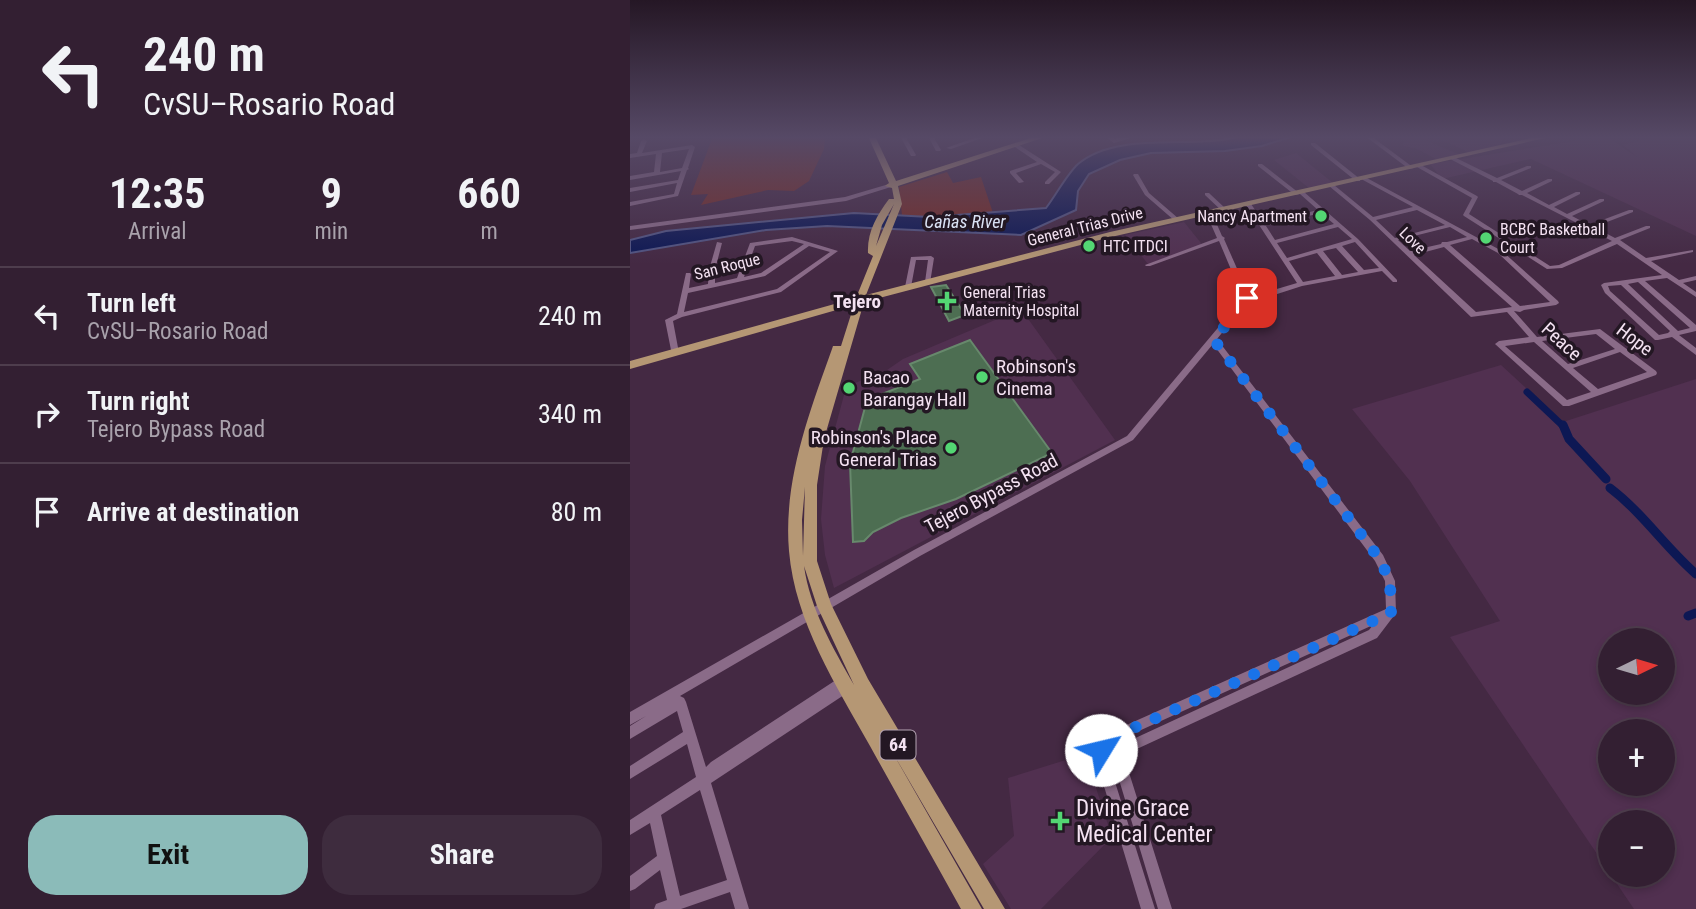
<!DOCTYPE html>
<meta charset="utf-8">
<style>
body{margin:0;font-family:"Roboto Condensed",sans-serif;background:#3e2c3e;color:#f1f3f6;height:100vh;display:flex;flex-direction:column;font-size:26px;white-space:nowrap}
*{box-sizing:border-box;margin:0}
p{font-size:23px;color:#a9a2ac}
.icon{flex:none;width:38px;height:38px;fill:none;stroke:currentColor;stroke-width:2;stroke-linecap:round;stroke-linejoin:round}
.map{position:relative;flex:1;overflow:hidden}
.details{display:flex;flex-direction:column;background:#331f32;width:630px}
.details>*{flex:none}
.guide{background:#331f32;color:#f1f3f6;overflow:hidden}
.needle{width:46px;rotate:85deg}
.buttons{position:absolute;left:968px;top:628px;display:grid;gap:14px}
.buttons a{display:grid;place-items:center;width:77px;height:77px;border-radius:50%;background:#331f32;box-shadow:0 4px 10px #0003,0 0 0 2px #4e3d4d;font-size:35px}
.pin{position:absolute;display:grid;place-items:center;width:60px;height:60px;color:#fff;margin:-30px;border-radius:14px;box-shadow:0 4px 10px #0006}
.me{position:absolute;width:77px;margin:-38px;rotate:54deg;stroke-linejoin:round;filter:drop-shadow(0 0 5px #0008)}
.turn{display:flex;align-items:center;gap:24px;height:147px;padding:0 28px;font-size:32px}
.turn .icon{width:91px;height:91px;stroke-width:2.5}
.turn b{display:block;font-size:49px;line-height:60px}
.eta{display:flex;justify-content:space-evenly;align-items:center;height:119px;text-align:center}
.eta b{font-size:42px;font-weight:700;line-height:49px}
.primary-button{display:flex;gap:14px;margin-top:auto;padding:14px 28px}
.primary-button a{flex:1;height:80px;border-radius:28px;background:#8bbbb9;color:#111;font-size:28px;font-weight:700;line-height:80px;text-align:center}
.primary-button a+a{background:#3e2c3e;color:#f1f3f6}
ul{padding:0;list-style:none}
li{display:flex;align-items:center;gap:21px;height:98px;padding:0 28px;border-top:2px solid #4e3d4d}
li div{flex:1}
li b{display:block;font-size:26px}
li em{font-style:normal}
main{display:flex;flex:1;min-height:0}
.map>svg:first-child{display:block}
</style>
<main>
<section class="details">
<div class="guide">
<div class="turn"><svg class="icon" aria-label="left" viewBox="0 0 24 24"><path d="M17 20v-9H6M10 6l-5 5 5 5"/></svg><div><b>240 m</b>CvSU–Rosario Road</div></div>
</div>
<div class="eta">
<div><b>12:35</b><p>Arrival</p></div>
<div><b>9</b><p>min</p></div>
<div><b>660</b><p>m</p></div>
</div>
<ul>
<li><svg class="icon" aria-label="left" viewBox="0 0 24 24"><path d="M17 20v-9H6M10 6l-5 5 5 5"/></svg><div><b>Turn left</b><p>CvSU–Rosario Road</p></div><em>240 m</em></li>
<li><svg class="icon" aria-label="right" viewBox="0 0 24 24"><path d="M7 20v-9h11M14 6l5 5-5 5"/></svg><div><b>Turn right</b><p>Tejero Bypass Road</p></div><em>340 m</em></li>
<li><svg class="icon" aria-label="arrive" viewBox="0 0 24 24"><path d="M6 21V4h12l-3 4 3 4H6"/></svg><div><b>Arrive at destination</b></div><em>80 m</em></li>
</ul>
<div class="primary-button"><a>Exit</a><a>Share</a></div>
</section>
<div class="map">
<svg width="1066" height="909" viewBox="0 0 1066 909">
<rect width="100%" height="100%" fill="#442943"/>
<g fill="#513050" fill-rule="evenodd">
<path d="M774 136H797V141L831 155 810 161 785 148 773 146Z"/>
<path d="M813 136H870L873 138 870 146 840 153 808 138Z"/>
<path d="M976 136 1007 157 993 145 1028 136H1066V236L901 159 812 179 800 164Z"/>
<path d="M666 153 703 183 679 188 644 160Z"/>
<path d="M554 222 571 243 570 246 518 264 495 235Z"/>
<path d="M391 309 485 440 204 588 195 555 191 519 195 466 214 395 224 391 225 383 257 370 273 359Z"/>
<path d="M871 365 933 422 1066 379V909H1004L981 875H1032V822H980V873L820 637 870 621 780 481 722 409ZM980 640H1032V693H980ZM980 732H1032V784H980Z"/>
<path d="M455 754 482 837 411 909H381L353 864 384 836 378 778Z"/>
</g>
<g fill="#762c25">
<path d="M83 136H195L194 149 179 181 164 191 138 190 71 205 78 194 61 195Z"/>
<path d="M317 172 323 183 351 177 363 213 300 217 272 215 269 187Z"/>
</g>
<path fill="#0d1854" stroke="#525583" stroke-width="2" d="M611 136H664L632 146 595 151 521 153 490 160 459 174 448 191 446 210 391 235 197 226 136 230 0 253V240L36 231 224 213 300 217 416 208C426 195 437 174 448 164 488 130 564 150 611 136Z"/>
<g fill="none" stroke-linecap="round" stroke-linejoin="round">
<path stroke="#0d1854" stroke-width="7" d="M897 392 934 427"/>
<g stroke="#0d1854" stroke-width="9">
<path d="M933 425 939 439 976 479"/>
<path d="M980 488C1013 513 1035 547 1066 574"/>
<path d="M1058 616 1066 613"/>
</g>
</g>
<g fill="#4d6e52" stroke="#67896c" stroke-width="2">
<path d="M316 285 335 315 319 321 301 287Z"/>
<path d="M340 340 422 453 326 499 271 518 243 532 234 541 223 542 220 463 237 400 290 379 280 364Z"/>
</g>
<g fill="none" stroke-linecap="round" stroke-linejoin="round">
<g fill="#8a6b88" fill-rule="evenodd">
<path d="M270 136H275L286 155 285 156H281Z"/>
<path d="M298 136H303L311 150 310 151H306Z"/>
<path d="M350 136H358L321 149 316 148Z"/>
<path d="M474 136H480L485 139 497 136H507L484 143Z"/>
<path d="M735 136H741L784 168 779 169Z"/>
<path d="M14 139 17 141 12 153 62 145 65 147 58 168 59 169 57 170 48 196 0 206V202L44 194 47 183 0 192V188L48 180 51 171 0 180V176L24 172 26 154 0 158V154L7 153 11 141ZM59 149 52 168 30 172 32 153Z"/>
<path d="M681 143H685L730 179V181H726L681 145Z"/>
<path d="M385 145H389L431 172 419 184H415V182L425 172 411 164 386 173 394 182 389 183 380 173V171L407 162 385 147Z"/>
<path d="M824 157 867 178 897 166H901V168L871 180 892 191 918 179H922V181L897 193 919 205 946 192H950V194L924 207 937 214 970 199H974V201L942 216 959 225 999 210H1003V212L964 227 985 238 1016 226H1020V228L990 240 1016 258 1063 250V252L1021 261 1049 280 1066 276V280L1053 283 1066 292V297L1037 278 1015 281 1066 325V331L1049 335 1066 348V355L1042 337 1028 340H1025L975 293 971 285 974 283 1032 275 987 244 932 268 917 269 834 216 833 215 842 198 787 167V165H791L847 196 848 197 839 214 920 266 929 265 982 241 892 195H889L888 194 866 182H863V181L822 160 821 159ZM1008 282 1060 328 1048 331 998 284ZM991 285 1040 331 1038 333 1029 335 980 291 978 286Z"/>
<path d="M628 164H632L669 193 674 192 728 239 767 280V282H763L752 271 672 286 641 296H637V292L667 283 616 205 621 204 634 223 688 210 670 194 665 195 628 166ZM691 213 704 224 645 240 636 226ZM708 227 722 239 657 258 647 243ZM725 242 749 268 734 270 712 246ZM706 248 728 272 712 275 693 251ZM687 253 705 276 673 282 659 261Z"/>
<path d="M504 174H508L519 193 549 219V221H545L515 195 503 175Z"/>
<path d="M735 177 872 251 928 301 929 303 926 305 894 310 890 312 884 311 907 337 970 329 1026 371 1027 373 1026 375 939 406H933L865 344 869 341 899 337 877 312 841 317 740 220 699 186 704 185 743 217 783 207 733 180 732 179ZM787 210 815 225 765 238 746 220ZM820 227 837 237 817 242H812L811 244 780 251 768 240ZM842 239 868 253 920 302 890 306 820 245ZM814 247 882 307 846 312 784 255ZM966 334 985 349 938 364 912 341ZM904 342 961 392 937 400 875 346ZM990 352 1017 372 968 389 943 368Z"/>
<path d="M259 184 262 186 261 187 216 201 0 230V226L215 197Z"/>
<path d="M575 193H579L596 209V211H592L575 195Z"/>
<path d="M579 211 582 213 592 236 595 238 594 239 620 298 587 339 753 555 765 581 766 613 747 638 496 754V763L542 909H528L484 763V751L486 747 739 630 743 625 500 735 479 747V763L525 909H511L467 763C467 735 468 740 492 727L756 609 755 581 745 561 583 344 503 440 290 556 50 696 54 698 56 702 76 767 81 762 209 678 213 676 217 678 222 687 220 691 81 783 119 909H105L100 892 51 909H24L26 904 37 900 30 870 5 889 0 891V876L27 856 20 823 0 835V820L66 777 57 744 0 779V766L53 732 47 711 0 739V726L16 716 0 725V712L284 550 497 436 613 298 589 241 520 266H516L515 265 587 238 576 213ZM70 790 97 880 50 896 31 815Z"/>
<path d="M162 237 208 251 151 292 52 317 43 321 49 353 48 355H42L35 320 47 314 56 273H60L61 274 59 288 78 284 79 270 87 242 92 243 85 270V283L107 278 120 243ZM162 241 174 244 131 273 114 277 125 246ZM179 246 200 252 147 289 54 312 58 293 135 276Z"/>
<path d="M301 256 304 258 300 283H296L295 282 298 260H286L281 287 278 289 276 288 275 287 281 257Z"/>
</g>
<path fill="#b59774" fill-rule="evenodd" d="M238 136H245L266 181 407 136H418L268 186 272 204 236 295 480 232 910 136H924L481 237 234 302 194 439 187 485V561L201 604 238 679 375 909H354L260 748 352 909H331C301 855 270 800 240 746 206 685 165 622 159 551 153 482 179 413 202 349L203 346H211L224 305 0 369V361L226 298 243 256 238 253C237 232 247 215 259 199H264L262 188 255 186 259 183ZM264 204 246 246 252 225ZM175 487 173 556 172 520ZM174 566 187 606 224 685C203 648 180 609 174 566Z"/>
</g>
<linearGradient id="sky" x2="0" y2="1"><stop stop-color="#251725"/><stop offset="0.52" stop-color="#564966"/><stop offset="1" stop-color="#564966" stop-opacity="0"/></linearGradient>
<rect width="1066" height="264" fill="url(#sky)"/>
<g fill="none" stroke-linecap="round" stroke-linejoin="round">
<path stroke="#1a73e8" stroke-width="12" stroke-dasharray="0 21.6" d="M471 750 475 742 490 734 761 613 760 581 749 558 584 340 617 298"/>
</g>
<g fill="#53d673" stroke="#231723" stroke-width="2.5">
<circle cx="691" cy="216" r="7"/>
<circle cx="856" cy="238" r="7"/>
<circle cx="459" cy="246" r="7"/>
<path d="M313.5 290.5h7v7h7v7h-7v7h-7v-7h-7v-7h7z"/>
<circle cx="352" cy="377" r="7"/>
<circle cx="219" cy="388" r="7"/>
<circle cx="321" cy="448" r="7"/>
<path d="M426.5 810.5h7v7h7v7h-7v7h-7v-7h-7v-7h7z"/>
</g>
<g text-anchor="middle" stroke-width="7" stroke-linejoin="round" paint-order="stroke">
<g font-size="16" fill="#f4e2f2" stroke="#231723" text-anchor="start">
<text x="677" y="222" text-anchor="end">Nancy Apartment</text>
<text x="870" y="235">BCBC Basketball<tspan x="870" dy="18">Court</tspan></text>
<text x="473" y="252">HTC ITDCI</text>
<text x="333" y="298">General Trias<tspan x="333" dy="18">Maternity Hospital</tspan></text>
</g>
<g font-size="16" fill="#f4e2f2" stroke="#231723">
<text transform="translate(455 226) rotate(-14)" y="6">General Trias Drive</text>
<text transform="translate(783 240) rotate(44)" y="6">Love</text>
<text transform="translate(97 266) rotate(-14)" y="6">San Roque</text>
</g>
<g font-size="18" font-style="italic" fill="#dae2f5" stroke="#231723">
<text x="335" y="228">Cañas River</text>
</g>
<rect fill="#231723" stroke="#b5a5b4" stroke-width="2" x="250.5" y="730.5" width="35" height="29" rx="5"/>
<g font-size="18" font-weight="bold" fill="#f4e2f2">
<text x="268" y="751">64</text>
</g>
<g font-size="19" font-weight="bold" fill="#f4e2f2" stroke="#231723">
<text x="227" y="308">Tejero</text>
</g>
<g font-size="19" fill="#f4e2f2" stroke="#231723">
<text transform="translate(1005 339) rotate(37)" y="7">Hope</text>
<text transform="translate(932 341) rotate(42)" y="7">Peace</text>
<text transform="translate(361 493) rotate(-28)" y="7">Tejero Bypass Road</text>
</g>
<g font-size="19" fill="#f4e2f2" stroke="#231723" text-anchor="start">
<text x="366" y="373">Robinson's<tspan x="366" dy="22">Cinema</tspan></text>
<text x="233" y="384">Bacao<tspan x="233" dy="22">Barangay Hall</tspan></text>
<text x="307" y="444" text-anchor="end">Robinson's Place<tspan x="307" dy="22">General Trias</tspan></text>
</g>
<g font-size="23" fill="#f4e2f2" stroke="#231723" text-anchor="start">
<text x="446" y="816">Divine Grace<tspan x="446" dy="26">Medical Center</tspan></text>
</g>
</g>
</svg>
<div class="buttons">
<a><svg class="needle" viewBox="-14 -14 28 28"><path d="M0-13l5 13h-10z" fill="#e53935"/><path d="M0 13l5-13h-10z" fill="#a9a2ac"/></svg></a>
<a>+</a>
<a>−</a>
</div>
<div class="pin" style="left:617px;top:298px;background:#d93025"><svg class="icon" aria-label="arrive" viewBox="0 0 24 24"><path d="M6 21V4h12l-3 4 3 4H6"/></svg></div>
<svg class="me" style="left:471px;top:750px" viewBox="-20 -20 40 40"><circle r="19" fill="#fff"/><path d="M0-13L10 11 0 6-10 11z" fill="#1a73e8"/></svg>
</div>
</main>
